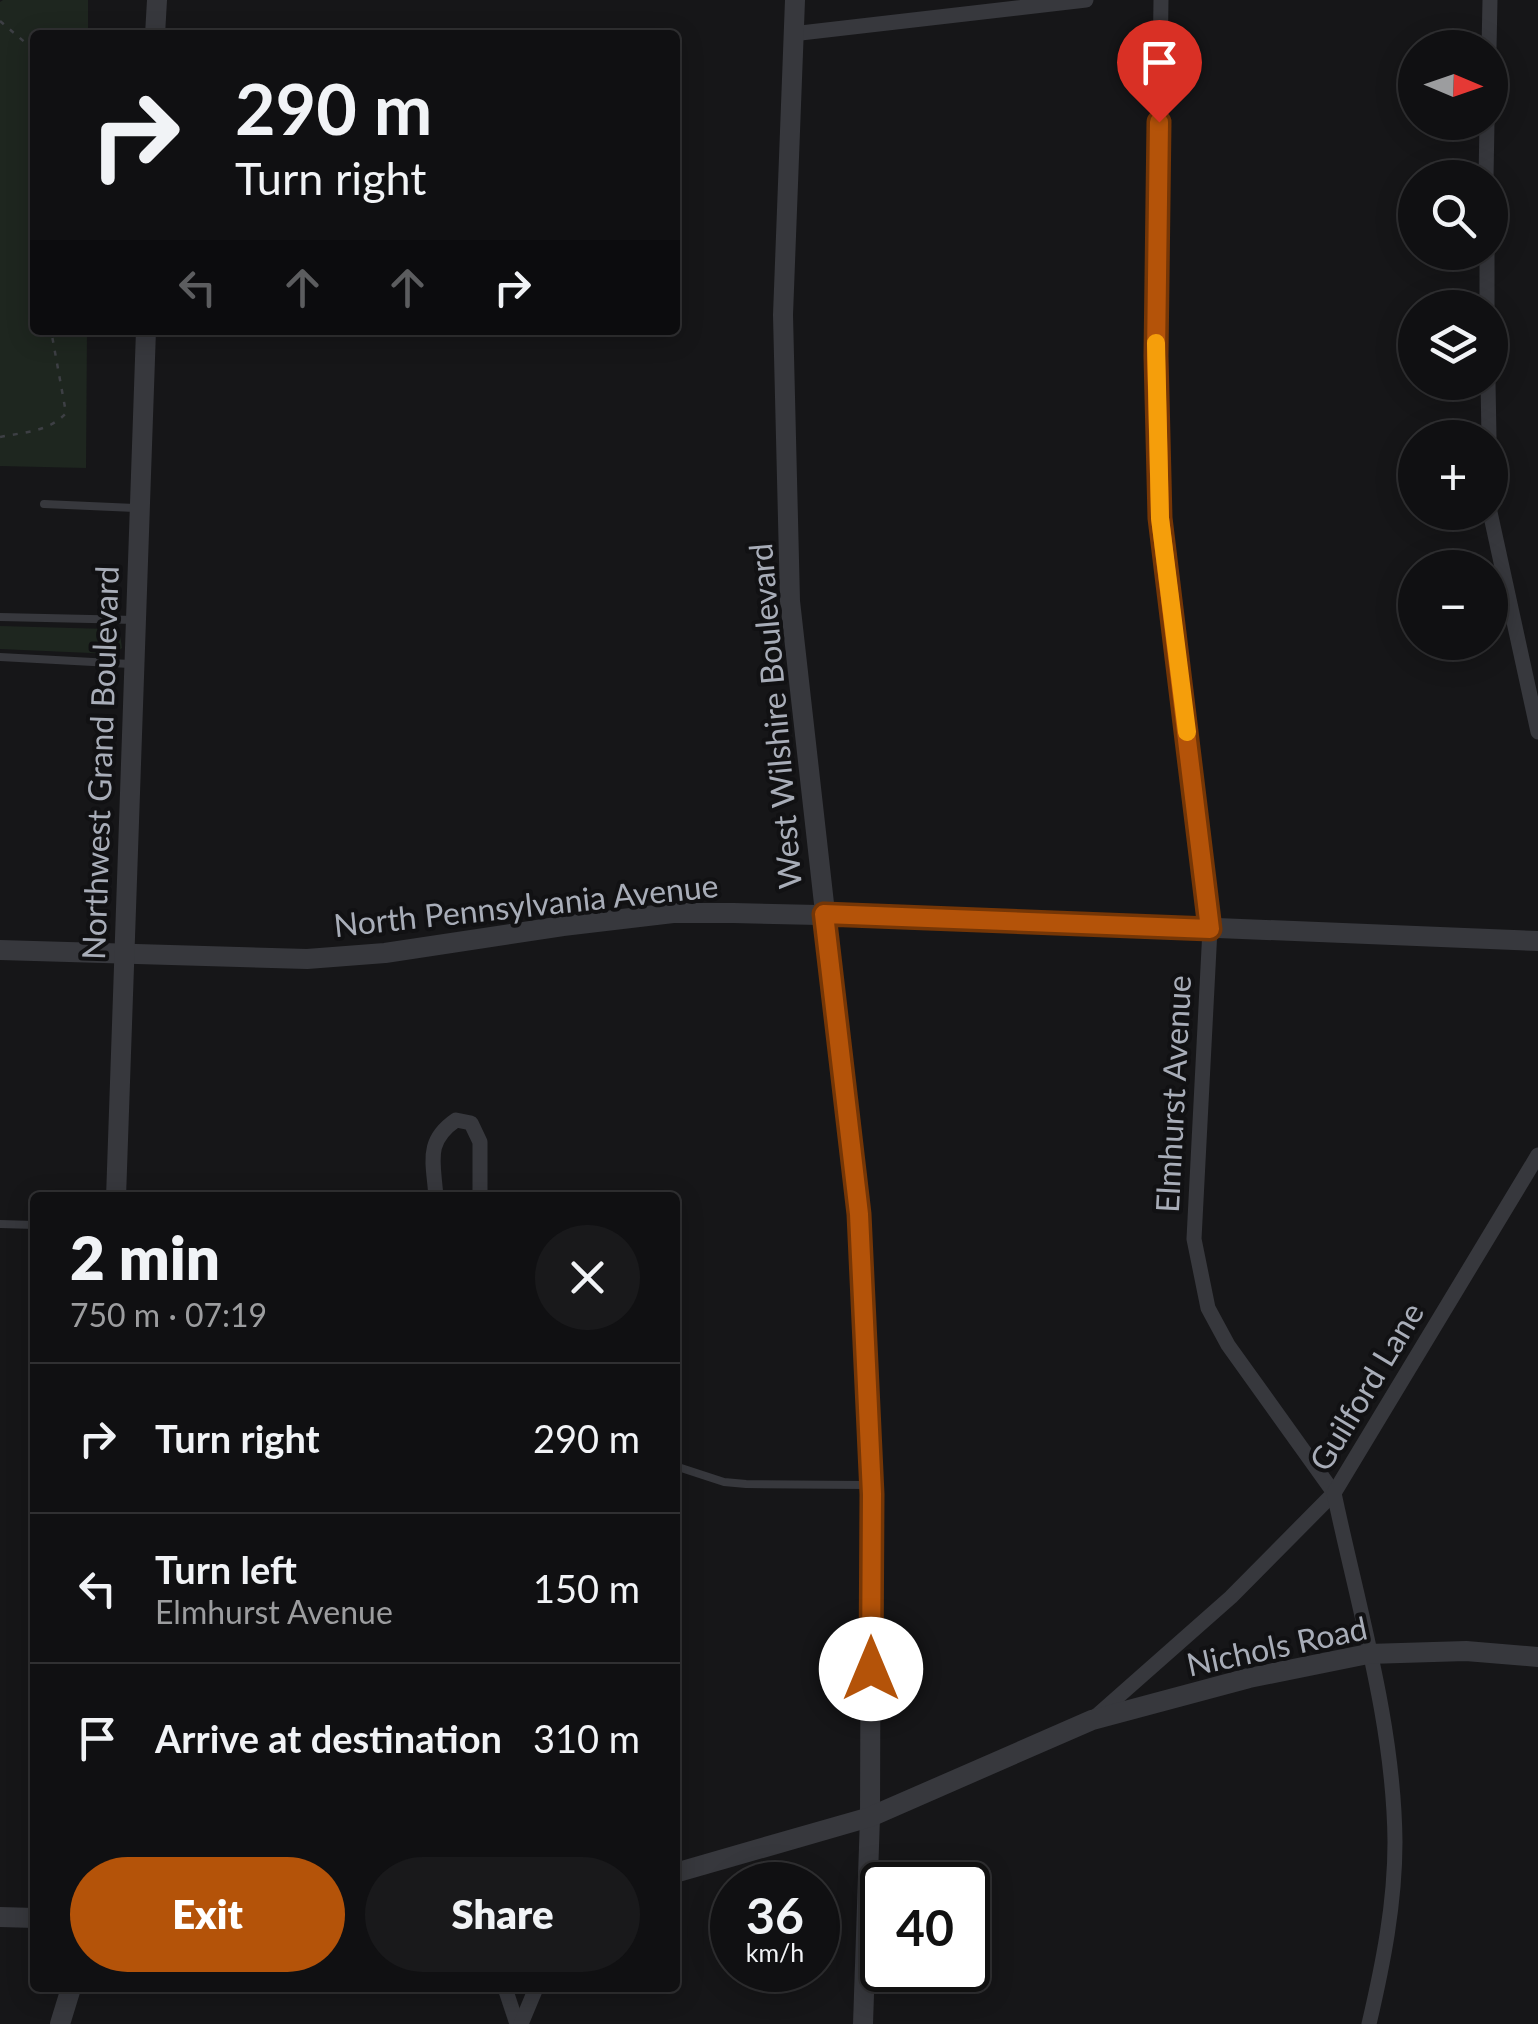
<!DOCTYPE html>
<meta charset="utf-8">
<style>
body{margin:0;font-family:Lato,sans-serif;background:#19191b;color:#f1f3f6;height:100vh;display:flex;flex-direction:column;font-size:38px;white-space:nowrap}
*{box-sizing:border-box;margin:0}
p{font-size:32px;color:#9c9d9f}
.icon{flex:none;width:55px;height:55px;fill:none;stroke:currentColor;stroke-width:2;stroke-linecap:round;stroke-linejoin:round}
.map{position:relative;flex:1;overflow:hidden}
.details{position:absolute;left:30px;top:1192px;width:650px;height:800px;display:flex;flex-direction:column;background:#101012;border-radius:10px;box-shadow:0 5px 25px #0003,0 0 0 2px #303032}
.details>*{flex:none}
.guide{position:absolute;left:30px;top:30px;width:650px;height:305px;border-radius:10px;box-shadow:0 5px 25px #0003,0 0 0 2px #303032;background:#101012;color:#f1f3f6;overflow:hidden}
.needle{width:65px;rotate:92deg}
.fabs{position:absolute;left:1398px;top:30px;display:grid;gap:20px}
.fabs a{display:grid;place-items:center;width:110px;height:110px;border-radius:50%;background:#101012;box-shadow:0 5px 25px #0003,0 0 0 2px #303032;font-size:50px}
.speed{position:absolute;left:710px;top:1862px;display:flex;gap:20px;font-size:50px;font-weight:700;text-align:center}
.speed>*{display:grid;place-content:center;width:130px;height:130px;border-radius:50%;background:#101012;box-shadow:0 5px 25px #0003,0 0 0 2px #303032;line-height:1}
.speed small{font-size:25px;font-weight:400}
.speed .limit{border:5px solid #111;border-radius:15px;background:#fff;color:#111}
.pin{position:absolute;display:grid;place-items:center;width:85px;height:85px;color:#fff;margin:-102px -42px;border-radius:50% 50% 50% 0;rotate:-45deg;box-shadow:0 0 10px #0007}
.pin .icon{rotate:45deg}
.me{position:absolute;width:110px;margin:-55px;rotate:0deg;stroke-linejoin:round;filter:drop-shadow(0 0 8px #0008)}
.turn{display:flex;align-items:center;gap:35px;height:210px;padding:0 40px;font-size:45px}
.turn .icon{width:130px;height:130px;stroke-width:2.5}
.turn b{display:block;font-size:70px;line-height:85px}
.lanes{display:flex;align-items:center;height:95px;padding:0 40px;background:#0003;justify-content:center;gap:50px;direction:ltr}
.lanes .off{opacity:.35}
.round{display:grid;place-items:center;flex:none;width:105px;height:105px;border-radius:52px;background:#19191b}
.headline{display:flex;align-items:center;justify-content:space-between;height:170px;padding:0 40px}
h1{font-size:60px;font-weight:800;line-height:75px}
.action{display:flex;gap:20px;margin-top:auto;padding:20px 40px}
.action a{flex:1;height:115px;border-radius:60px;background:#b45309;color:#fff;font-size:40px;font-weight:800;line-height:115px;text-align:center}
.action a+a{background:#19191b;color:#f1f3f6}
ul{padding:0;list-style:none}
li{display:flex;align-items:center;gap:30px;height:150px;padding:0 40px;border-top:2px solid #303032}
li div{flex:1}
li b{display:block;font-size:38px}
li em{font-style:normal}
.map>svg:first-child{display:block}
</style>
<div class="map">
<svg width="1538" height="2024" viewBox="0 0 1538 2024">
<rect width="100%" height="100%" fill="#161618"/>
<g fill="#1e261f">
<path d="M3 0H88V35H35V330H87L86 468 0 466V2Z"/>
<path d="M0 626 108 629 120 634 122 648 113 654 0 649Z"/>
</g>
<g fill="none" stroke-linecap="round" stroke-linejoin="round">
<g stroke="#3d3f44" stroke-width="2.5" stroke-dasharray="5 8" stroke-linecap="butt">
<path d="M0 21 35 51"/>
<path d="M0 437C24 432 49 432 66 413L51 330"/>
</g>
<g stroke="#37383d" stroke-width="8">
<path d="M44 504 135 508"/>
<path d="M0 617 136 620"/>
<path d="M0 657 130 664"/>
<path d="M0 1224 35 1225"/>
<path d="M675 1466 724 1482 746 1484 866 1485"/>
</g>
<g stroke="#37383d" stroke-width="15">
<path d="M792 34 1086 0"/>
<path d="M1489 48 1490 0"/>
<path d="M1486 178 1487 122"/>
<path d="M1487 252V308"/>
<path d="M1488 382 1489 438"/>
<path d="M1490 512 1538 732"/>
<path d="M436 1198C434 1163 424 1142 456 1120L471 1123 480 1142V1198"/>
<path d="M1094 1718 1231 1597 1334 1493 1228 1345 1208 1308 1194 1239 1210 929 1160 517 1156 356 1161 0"/>
<path d="M505 1988 517 2024"/>
<path d="M521 2024 536 1988"/>
<path d="M1369 2024C1383 1964 1395 1904 1395 1842 1394 1724 1358 1607 1334 1493L1538 1155"/>
</g>
<g stroke="#37383d" stroke-width="20">
<path d="M795 0 783 315 790 601 859 1215 871 1494 870 1817 863 2024"/>
<path d="M155 35 157 0"/>
<path d="M0 950 307 959 385 953 563 926 673 913H733L998 919 1538 941"/>
<path d="M116 1198 146 330"/>
<path d="M675 1873 870 1817 1092 1720 1249 1678 1368 1654 1466 1651 1538 1657"/>
<path d="M0 1917 35 1918"/>
<path d="M60 2024 71 1988"/>
</g>
</g>
<g fill="none" stroke-linecap="round" stroke-linejoin="round">
<defs>
<path id="route" d="M871 1669 872 1494 859 1214 824 914 1210 929 1160 518 1156 356 1159 122"/>
</defs>
<use href="#route" stroke="#753606" stroke-width="25"/>
<use href="#route" stroke="#b45309" stroke-width="18"/>
<path stroke="#f59e0b" stroke-width="18" d="M1156 343 1160 518 1187 732"/>
</g>
<g text-anchor="middle" stroke-width="8" stroke-linejoin="round" paint-order="stroke">
<g font-size="32" fill="#a8adb8" stroke="#111113">
<text transform="translate(776 716) rotate(-95)" y="11">West Wilshire Boulevard</text>
<text transform="translate(101 763) rotate(-88)" y="11">Northwest Grand Boulevard</text>
<text transform="translate(526 906) rotate(-6)" y="11">North Pennsylvania Avenue</text>
<text transform="translate(1174 1094) rotate(-87)" y="11">Elmhurst Avenue</text>
<text transform="translate(1367 1387) rotate(-59)" y="11">Guilford Lane</text>
<text transform="translate(1277 1647) rotate(-12)" y="11">Nichols Road</text>
</g>
</g>
</svg>
<div class="fabs">
<a><svg class="needle" viewBox="-14 -14 28 28"><path d="M0-13l5 13h-10z" fill="#e53935"/><path d="M0 13l5-13h-10z" fill="#9c9d9f"/></svg></a>
<a><svg class="icon" aria-label="search" viewBox="0 0 24 24"><circle cx="10" cy="10" r="6"/><path d="M15 15l6 6"/></svg></a>
<a><svg class="icon" aria-label="layers" viewBox="0 0 24 24"><path d="M12 4l9 5-9 5-9-5zM3 14l9 5 9-5"/></svg></a>
<a>+</a>
<a>−</a>
</div>
<div class="speed"><div>36<small>km/h</small></div><div class="limit">40</div></div>
<div class="pin" style="left:1159px;top:122px;background:#d93025"><svg class="icon" aria-label="arrive" viewBox="0 0 24 24"><path d="M6 21V4h12l-3 4 3 4H6"/></svg></div>
<svg class="me" style="left:871px;top:1669px" viewBox="-20 -20 40 40"><circle r="19" fill="#fff"/><path d="M0-13L10 11 0 6-10 11z" fill="#b45309"/></svg>
<div class="guide">
<div class="turn"><svg class="icon" aria-label="right" viewBox="0 0 24 24"><path d="M7 20v-9h11M14 6l5 5-5 5"/></svg><div><b>290 m</b>Turn right</div></div>
<div class="lanes"><svg class="icon off" aria-label="left" viewBox="0 0 24 24"><path d="M17 20v-9H6M10 6l-5 5 5 5"/></svg><svg class="icon off" aria-label="ahead" viewBox="0 0 24 24"><path d="M12 20V5M6 11l6-6 6 6"/></svg><svg class="icon off" aria-label="ahead" viewBox="0 0 24 24"><path d="M12 20V5M6 11l6-6 6 6"/></svg><svg class="icon" aria-label="right" viewBox="0 0 24 24"><path d="M7 20v-9h11M14 6l5 5-5 5"/></svg></div>
</div>
<section class="details">
<div class="headline"><div><h1>2 min</h1><p>750 m · 07:19</p></div><a class="round"><svg class="icon" aria-label="close" viewBox="0 0 24 24"><path d="M6 6l12 12M18 6L6 18"/></svg></a></div>
<ul>
<li><svg class="icon" aria-label="right" viewBox="0 0 24 24"><path d="M7 20v-9h11M14 6l5 5-5 5"/></svg><div><b>Turn right</b></div><em>290 m</em></li>
<li><svg class="icon" aria-label="left" viewBox="0 0 24 24"><path d="M17 20v-9H6M10 6l-5 5 5 5"/></svg><div><b>Turn left</b><p>Elmhurst Avenue</p></div><em>150 m</em></li>
<li><svg class="icon" aria-label="arrive" viewBox="0 0 24 24"><path d="M6 21V4h12l-3 4 3 4H6"/></svg><div><b>Arrive at destination</b></div><em>310 m</em></li>
</ul>
<div class="action"><a>Exit</a><a>Share</a></div>
</section>
</div>
